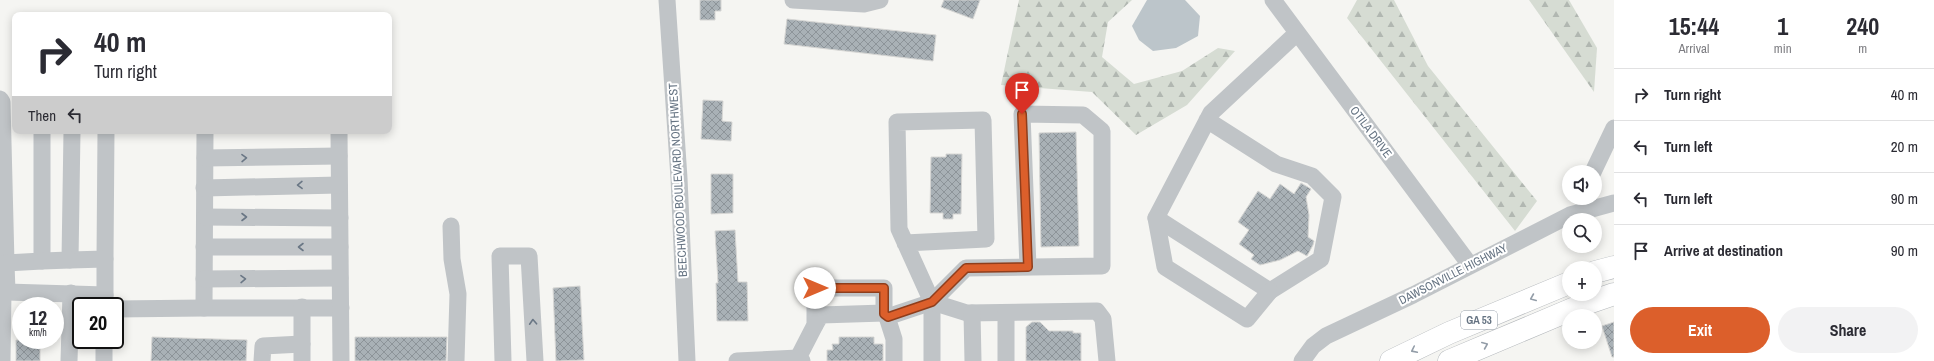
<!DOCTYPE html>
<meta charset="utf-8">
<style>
body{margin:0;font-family:"Archivo Narrow",sans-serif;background:#f2f2f3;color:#2b2b33;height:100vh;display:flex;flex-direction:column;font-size:15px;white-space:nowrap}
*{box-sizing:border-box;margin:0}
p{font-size:13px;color:#7c7c81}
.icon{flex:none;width:22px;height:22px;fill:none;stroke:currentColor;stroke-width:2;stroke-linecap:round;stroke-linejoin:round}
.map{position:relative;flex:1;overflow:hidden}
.details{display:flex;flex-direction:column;background:#fff;width:320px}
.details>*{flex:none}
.banner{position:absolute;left:12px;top:12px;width:380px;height:122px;border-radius:8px;box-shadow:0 2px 10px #0003;background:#fff;color:#2b2b33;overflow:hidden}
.tools{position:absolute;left:1562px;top:165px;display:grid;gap:8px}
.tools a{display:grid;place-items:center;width:40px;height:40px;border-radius:50%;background:#fff;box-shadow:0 2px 10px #0003;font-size:20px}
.speed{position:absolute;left:12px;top:297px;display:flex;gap:8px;font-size:20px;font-weight:700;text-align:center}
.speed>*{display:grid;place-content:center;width:52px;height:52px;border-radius:50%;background:#fff;box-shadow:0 2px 10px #0003;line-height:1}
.speed small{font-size:10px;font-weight:400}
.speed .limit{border:2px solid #111;border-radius:6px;background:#fff;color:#111}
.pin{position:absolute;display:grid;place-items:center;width:34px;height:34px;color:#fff;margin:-41px -17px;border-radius:50% 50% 50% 0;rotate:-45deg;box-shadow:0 0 4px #0007}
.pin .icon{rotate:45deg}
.me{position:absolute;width:44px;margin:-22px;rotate:90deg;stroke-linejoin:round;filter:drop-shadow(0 0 3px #0008)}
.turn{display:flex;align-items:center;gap:14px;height:84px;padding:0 16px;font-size:18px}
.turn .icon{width:52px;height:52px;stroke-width:2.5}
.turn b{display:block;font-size:28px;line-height:34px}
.then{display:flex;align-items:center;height:38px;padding:0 16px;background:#0003;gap:8px;font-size:15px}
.eta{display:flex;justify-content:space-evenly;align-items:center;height:68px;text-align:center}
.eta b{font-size:24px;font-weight:700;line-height:28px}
.cta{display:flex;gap:8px;margin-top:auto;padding:8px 16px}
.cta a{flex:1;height:46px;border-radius:24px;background:#dc5f2b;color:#fff;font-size:16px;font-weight:700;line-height:46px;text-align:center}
.cta a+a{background:#f2f2f3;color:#2b2b33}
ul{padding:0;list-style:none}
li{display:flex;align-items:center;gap:12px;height:52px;padding:0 16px;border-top:1px solid #e1e1e2}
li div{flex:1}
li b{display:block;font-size:15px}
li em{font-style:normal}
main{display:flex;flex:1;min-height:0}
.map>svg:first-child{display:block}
</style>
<main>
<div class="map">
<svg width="1614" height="361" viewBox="0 0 1614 361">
<defs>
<pattern id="forest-firs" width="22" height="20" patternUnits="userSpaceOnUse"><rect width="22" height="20" fill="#d6dcd3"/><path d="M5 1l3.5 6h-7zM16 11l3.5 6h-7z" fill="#b1b7b1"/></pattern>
<pattern id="building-cross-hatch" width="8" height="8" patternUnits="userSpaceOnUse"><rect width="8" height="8" fill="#a9b1b6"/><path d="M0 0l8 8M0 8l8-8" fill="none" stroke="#8d9499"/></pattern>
</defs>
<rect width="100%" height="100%" fill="#f5f5f2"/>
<g fill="url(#forest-firs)">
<path d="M1019 0H1132L1108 22 1102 57 1134 84 1182 71 1218 48 1235 51 1187 105 1136 135 1092 92 1001 85Z"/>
<path d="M1357 0H1394L1428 66 1537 201 1515 231 1347 18Z"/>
<path d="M1529 0H1569L1597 48 1594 92Z"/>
</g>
<path fill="#bcc5ca" d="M1147 0H1185L1200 16 1198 36 1176 48 1153 51 1139 40 1132 26Z"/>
<g fill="url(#building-cross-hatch)" stroke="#d6d6d4">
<path d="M700 0H721V11H715V20H700Z"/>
<path d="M944 0H980L973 19 941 7Z"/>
<path d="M787 19 936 35 933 61 784 44Z"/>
<path d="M703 100 723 101 722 121 732 122 731 141 701 139Z"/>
<path d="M1076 132 1079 246 1041 247 1039 133Z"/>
<path d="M946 154H962L961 214H953V219H943V213H930L931 157H946Z"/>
<path d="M711 174H733V213L711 214Z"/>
<path d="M1301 183 1311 189 1306 197 1309 215 1308 237 1314 241 1313 245 1307 256 1298 251 1280 260 1260 265 1251 259 1254 255 1239 244 1249 230 1238 222 1258 191 1270 199 1280 184 1294 194Z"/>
<path d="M735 230 738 282H747L748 321H717L716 283H718L715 231Z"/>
<path d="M580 286 584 360 556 361 553 288Z"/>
<path d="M1032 322H1040L1049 331H1073V333H1081V361H1026V327Z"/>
<path d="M1614 322V357H1612L1602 326Z"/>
<path d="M152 337 247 340 246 361H151Z"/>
<path d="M355 337H447L446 361H355Z"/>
<path d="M839 337H874V344H883V361H827V350H833L832 344H839Z"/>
<path d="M16 340H38V344H40V361H16Z"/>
</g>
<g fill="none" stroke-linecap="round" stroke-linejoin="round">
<defs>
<g id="major">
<path d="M1595 272 1614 267"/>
<path d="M1391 361 1449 333 1569 283"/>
<path d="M1449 361 1582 305 1614 294"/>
</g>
</defs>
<use href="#major" stroke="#b3b7bb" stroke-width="23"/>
<g stroke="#c0c4c7" stroke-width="17">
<path d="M667 0 679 178 687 361"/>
<path d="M793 0 864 4 880 0"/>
<path d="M1273 0 1470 265"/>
<path d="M0 99 2 102 6 263 42 261V131"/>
<path d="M1207 120 1276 164 1312 176 1333 197 1321 259 1270 291 1156 218 1211 113 1297 33"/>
<path d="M72 131 70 260 105 259 106 131"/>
<path d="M205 131 204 308H341"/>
<path d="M339 131 341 361"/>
<path d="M205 158 339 156"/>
<path d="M1593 172 1614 128"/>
<path d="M204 188 339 185"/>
<path d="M205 217 340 218"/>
<path d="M1156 218 1165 267 1247 319 1270 291"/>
<path d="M451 226 452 259 458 294 456 361"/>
<path d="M905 243 986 239 983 120 897 122 899 229 932 302V361"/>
<path d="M204 247H340"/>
<path d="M42 261 70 260"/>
<path d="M204 279 340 278"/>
<path d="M7 292 105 295"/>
<path d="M932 302 967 313 1097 311 1103 319 1107 361"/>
<path d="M105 306V259"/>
<path d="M115 309 204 308"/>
<path d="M972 313 973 361"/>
<path d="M815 325 821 315 884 313"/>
<path d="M798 358 815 325V288H884V313L887 317"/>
<path d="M2 361 3 292H7L6 263"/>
<path d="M69 361 71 293"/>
<path d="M104 361V340"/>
<path d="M262 361 263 346 302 344"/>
<path d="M302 361V307"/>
<path d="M503 361 500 256H529L535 361"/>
<path d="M737 361 798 358 802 361"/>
<path d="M894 361V339L887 317 932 302 966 268 1102 266V131L1083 115 1022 114 1028 267"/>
<path d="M1006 361V313"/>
<path d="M1302 361 1313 346 1326 336 1413 295 1570 215 1614 203"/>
</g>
<use href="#major" stroke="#fff" stroke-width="22"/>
</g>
<defs><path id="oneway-chevron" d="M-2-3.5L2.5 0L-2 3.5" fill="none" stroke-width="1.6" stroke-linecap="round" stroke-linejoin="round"/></defs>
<g stroke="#6a7785">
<use href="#oneway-chevron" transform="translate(244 158) rotate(-1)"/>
<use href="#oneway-chevron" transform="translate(300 185) rotate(179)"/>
<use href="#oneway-chevron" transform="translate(244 217)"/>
<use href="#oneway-chevron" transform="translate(301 247) rotate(180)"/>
<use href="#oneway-chevron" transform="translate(243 279) rotate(-1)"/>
<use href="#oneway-chevron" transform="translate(533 322) rotate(-93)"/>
</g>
<g stroke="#939da8">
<use href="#oneway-chevron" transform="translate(1533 298) rotate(157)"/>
<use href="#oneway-chevron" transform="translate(1485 345) rotate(-23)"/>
<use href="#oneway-chevron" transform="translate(1414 350) rotate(154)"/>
</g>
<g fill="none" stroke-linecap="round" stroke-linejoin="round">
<defs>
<path id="route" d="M815 288H884V314L888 317 932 302 966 268 1028 267 1022 114"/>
</defs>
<use href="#route" stroke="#8f3e1c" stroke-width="10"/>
<use href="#route" stroke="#dc5f2b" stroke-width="7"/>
</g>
<g text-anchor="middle" stroke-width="4" stroke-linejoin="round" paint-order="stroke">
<rect fill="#fff" stroke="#939da8" stroke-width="1" x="1461" y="311" width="36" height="18" rx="3"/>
<g font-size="11" font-weight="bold" fill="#657382">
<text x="1479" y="324">GA 53</text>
</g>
<g font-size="12" fill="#657382" stroke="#fff">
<text transform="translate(1371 132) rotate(53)" y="4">OTILA DRIVE</text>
<text transform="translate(678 180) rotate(-93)" y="4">BEECHWOOD BOULEVARD NORTHWEST</text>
<text transform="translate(1453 274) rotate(-27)" y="4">DAWSONVILLE HIGHWAY</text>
</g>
</g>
</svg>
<div class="tools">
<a><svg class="icon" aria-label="sound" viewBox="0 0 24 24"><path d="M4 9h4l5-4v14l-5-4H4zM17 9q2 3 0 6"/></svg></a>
<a><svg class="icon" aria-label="search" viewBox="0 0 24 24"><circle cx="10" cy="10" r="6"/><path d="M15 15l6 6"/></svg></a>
<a>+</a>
<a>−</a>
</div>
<div class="speed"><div>12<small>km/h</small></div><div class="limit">20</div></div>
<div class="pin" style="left:1022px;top:114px;background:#d93025"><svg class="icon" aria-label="arrive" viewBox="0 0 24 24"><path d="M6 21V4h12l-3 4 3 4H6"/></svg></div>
<svg class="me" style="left:815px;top:288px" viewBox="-20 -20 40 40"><circle r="19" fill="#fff"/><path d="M0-13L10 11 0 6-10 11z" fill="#dc5f2b"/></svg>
<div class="banner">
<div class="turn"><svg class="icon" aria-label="right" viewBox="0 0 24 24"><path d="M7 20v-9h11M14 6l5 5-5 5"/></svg><div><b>40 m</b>Turn right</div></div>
<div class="then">Then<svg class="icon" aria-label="left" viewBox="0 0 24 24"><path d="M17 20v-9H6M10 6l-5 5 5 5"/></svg></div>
</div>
</div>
<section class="details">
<div class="eta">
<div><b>15:44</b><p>Arrival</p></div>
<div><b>1</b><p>min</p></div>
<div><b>240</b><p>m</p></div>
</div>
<ul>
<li><svg class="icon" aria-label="right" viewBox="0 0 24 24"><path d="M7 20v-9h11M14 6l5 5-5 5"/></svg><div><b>Turn right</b></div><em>40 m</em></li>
<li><svg class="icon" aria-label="left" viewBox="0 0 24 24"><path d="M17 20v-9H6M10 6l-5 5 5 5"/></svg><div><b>Turn left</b></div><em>20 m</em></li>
<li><svg class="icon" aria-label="left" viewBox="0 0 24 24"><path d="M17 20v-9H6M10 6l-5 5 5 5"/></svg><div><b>Turn left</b></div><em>90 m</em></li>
<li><svg class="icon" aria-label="arrive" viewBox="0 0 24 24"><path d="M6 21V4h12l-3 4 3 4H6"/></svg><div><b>Arrive at destination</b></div><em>90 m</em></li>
</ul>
<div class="cta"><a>Exit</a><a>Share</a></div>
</section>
</main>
